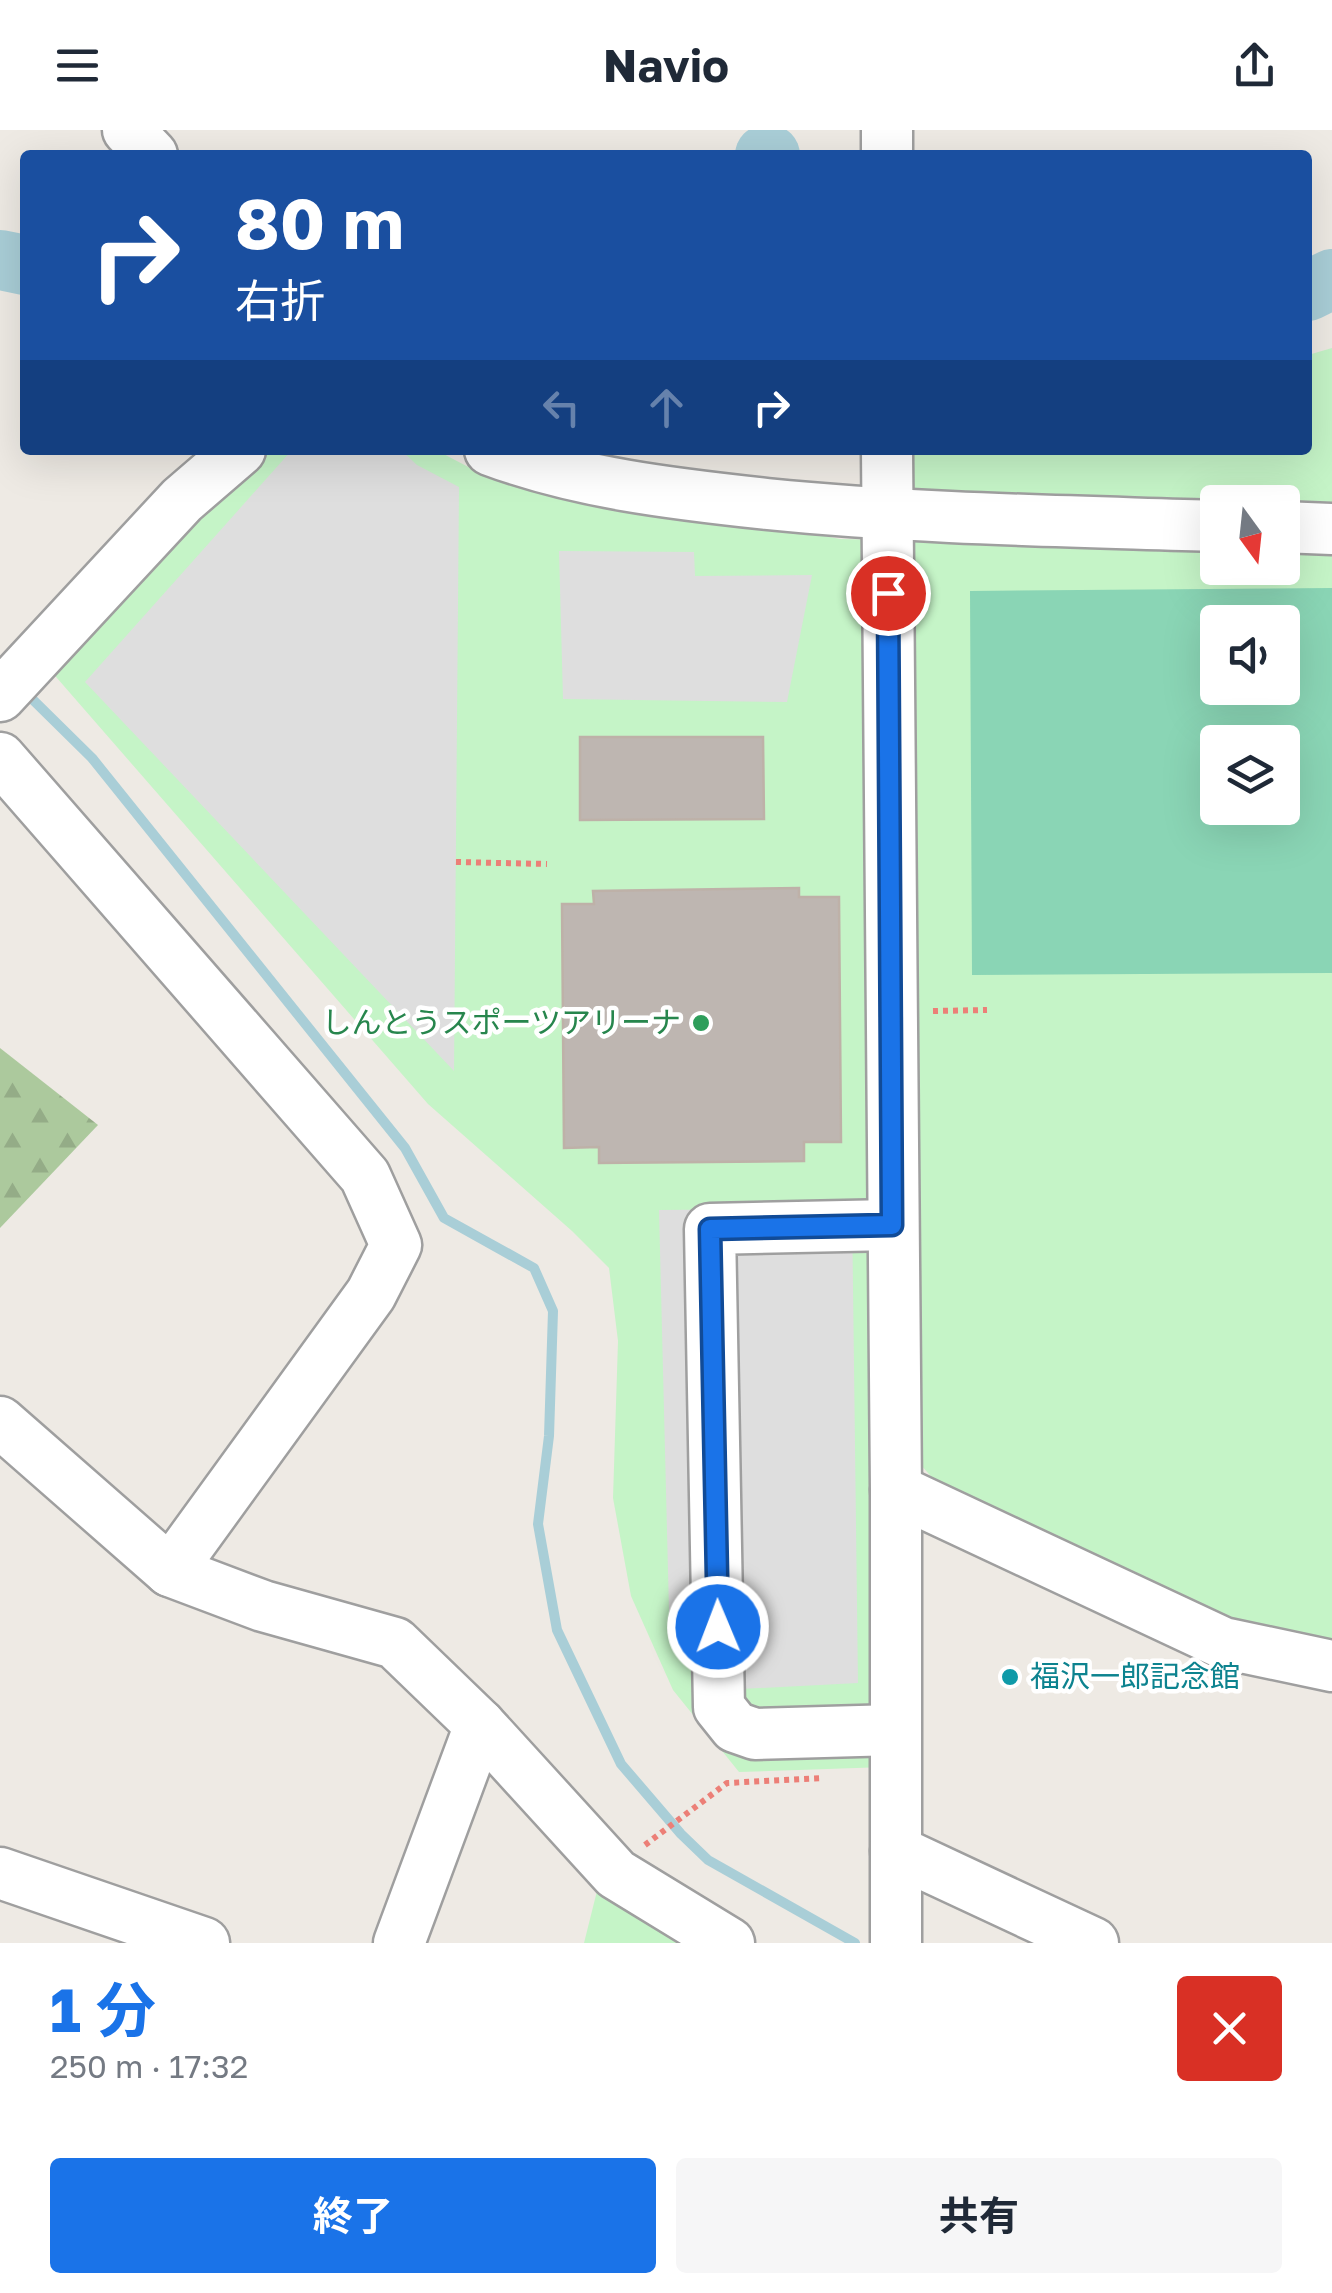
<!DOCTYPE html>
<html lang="ja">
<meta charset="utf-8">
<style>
body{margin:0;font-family:"Golos Text","Noto Sans JP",sans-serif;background:#f6f6f7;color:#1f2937;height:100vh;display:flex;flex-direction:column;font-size:38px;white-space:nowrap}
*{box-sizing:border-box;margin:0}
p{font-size:32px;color:#747a83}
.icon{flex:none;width:55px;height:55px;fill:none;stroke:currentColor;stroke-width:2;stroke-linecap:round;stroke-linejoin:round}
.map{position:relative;height:1813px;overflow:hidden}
.sheet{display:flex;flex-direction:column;background:#fff;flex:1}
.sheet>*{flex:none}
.banner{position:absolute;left:20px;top:20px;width:1292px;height:305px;border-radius:10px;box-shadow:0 10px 40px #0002;background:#1a4fa0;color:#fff;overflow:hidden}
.needle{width:65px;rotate:165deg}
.tools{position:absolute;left:1200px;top:355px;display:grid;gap:20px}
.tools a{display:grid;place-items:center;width:100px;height:100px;border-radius:10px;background:#fff;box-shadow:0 10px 40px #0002;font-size:50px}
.pin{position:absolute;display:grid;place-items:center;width:85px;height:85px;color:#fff;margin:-42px;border:5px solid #fff;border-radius:50%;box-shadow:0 2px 10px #0007}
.me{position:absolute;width:110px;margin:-55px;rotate:359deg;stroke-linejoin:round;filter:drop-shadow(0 0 8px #0008)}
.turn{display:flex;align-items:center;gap:35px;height:210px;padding:0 50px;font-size:45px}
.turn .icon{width:130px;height:130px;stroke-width:2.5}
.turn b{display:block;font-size:70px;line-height:85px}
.lanes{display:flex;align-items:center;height:95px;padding:0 50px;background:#0003;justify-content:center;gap:50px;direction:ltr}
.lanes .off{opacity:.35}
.round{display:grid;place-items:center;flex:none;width:105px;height:105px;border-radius:10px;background:#f6f6f7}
.overview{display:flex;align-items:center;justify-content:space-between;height:170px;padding:0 50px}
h1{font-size:60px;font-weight:700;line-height:75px;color:#1a73e8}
.primary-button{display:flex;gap:20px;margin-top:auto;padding:20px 50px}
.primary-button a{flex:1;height:115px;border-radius:10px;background:#1a73e8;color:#fff;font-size:40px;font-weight:700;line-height:115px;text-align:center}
.primary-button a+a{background:#f6f6f7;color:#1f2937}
header{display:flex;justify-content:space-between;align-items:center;height:130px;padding:0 50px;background:#fff;font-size:45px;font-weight:700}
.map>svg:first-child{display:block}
</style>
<header><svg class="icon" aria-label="menu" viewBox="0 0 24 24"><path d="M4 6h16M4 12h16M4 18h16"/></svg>Navio<svg class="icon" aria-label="share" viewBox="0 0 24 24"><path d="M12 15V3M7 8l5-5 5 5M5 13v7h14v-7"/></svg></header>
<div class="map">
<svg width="1332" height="1813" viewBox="0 0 1332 1813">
<defs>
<pattern id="forest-firs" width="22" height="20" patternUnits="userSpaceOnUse" patternTransform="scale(2.5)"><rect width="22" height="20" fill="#acc99d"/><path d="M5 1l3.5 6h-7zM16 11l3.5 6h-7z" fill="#94ac87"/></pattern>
</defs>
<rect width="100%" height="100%" fill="#eeeae4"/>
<path fill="url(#forest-firs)" d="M0 918 98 995 0 1098Z"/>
<g fill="#c5f4c7" fill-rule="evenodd">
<path d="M1332 218V1521L1236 1502 944 1361 920 1334 885 1637 739 1642 673 1560 631 1466 613 1368 618 1211 609 1138 572 1101 428 974 50 540 252 320H436L474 340 840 409 923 411 920 368 908 349V320H1308V225ZM1218 372H1282V438H1218ZM1218 492H1282V558H1218ZM1218 612H1282V678H1218Z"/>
<path d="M600 1749 702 1813H584Z"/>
</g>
<path fill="#8ad5b5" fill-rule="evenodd" d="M1332 458V843L972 845 970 461ZM1218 492H1282V558H1218ZM1218 612H1282V678H1218Z"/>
<g fill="#dedede">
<path d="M292 320H401L417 335 459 357 454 941 85 552Z"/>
<path d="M559 421 694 422 695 446 812 445 787 572 563 569Z"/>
<path d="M852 1078 858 1553 702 1561 696 1524 669 1481 659 1080Z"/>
</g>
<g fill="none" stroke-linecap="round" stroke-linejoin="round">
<path stroke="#a9ced7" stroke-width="10" d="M24 561 92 628 405 1018 444 1088 534 1138 553 1181 549 1306 538 1394 557 1500 621 1634 681 1704 708 1730 855 1813"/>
<g stroke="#a9ced7" stroke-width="60">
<path d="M765 25H770"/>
<path d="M0 130 25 135"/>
<path d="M1308 161 1332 149"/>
</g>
</g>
<g fill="#beb6b1" stroke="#beb1a8" stroke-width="2.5">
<path d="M580 607H763L764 689 580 690Z"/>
<path d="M799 758V767H839L841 1012H804V1031L599 1033V1017L564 1018 562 774H594L593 761Z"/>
</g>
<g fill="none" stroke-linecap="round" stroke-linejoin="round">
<defs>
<g id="minor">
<path d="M128 0 152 25"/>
<path d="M887 0V25"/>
<path d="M490 320C578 353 674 364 767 374 917 389 1067 391 1218 396"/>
<path d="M887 320 896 1360V1813"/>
<path d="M1282 397 1332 399"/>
<path d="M0 566 182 370 240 320"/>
<path d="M0 628 365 1046 396 1115 371 1164 170 1441"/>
<path d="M892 1095 710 1099 719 1577 735 1597 755 1604 895 1600"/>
<path d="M0 1292 170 1441 263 1476 395 1513 480 1595 616 1744 729 1813"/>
<path d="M896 1360 1223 1513 1332 1536"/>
<path d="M896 1721 1093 1813"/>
<path d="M0 1743 204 1813"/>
<path d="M399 1813 480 1595"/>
</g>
</defs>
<use href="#minor" stroke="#9f9f9f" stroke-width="55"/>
<g stroke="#ec7f77" stroke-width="6" stroke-dasharray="5 5" stroke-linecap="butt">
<path d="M456 732 547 734"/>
<path d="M933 881 987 880"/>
<path d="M645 1715 727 1653 824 1648"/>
</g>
<use href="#minor" stroke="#fff" stroke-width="50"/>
</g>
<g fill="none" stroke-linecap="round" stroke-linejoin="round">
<defs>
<path id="route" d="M718 1497 710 1099 892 1095 888 463"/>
</defs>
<use href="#route" stroke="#114b97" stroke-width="25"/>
<use href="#route" stroke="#1a73e8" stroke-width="18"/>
</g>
<circle fill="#2e9e5b" stroke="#fff" stroke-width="4" cx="701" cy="893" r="10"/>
<circle fill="#0f9aa8" stroke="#fff" stroke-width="4" cx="1010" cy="1547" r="10"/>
<g text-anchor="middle" stroke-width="9" stroke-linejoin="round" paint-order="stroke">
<g font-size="30" fill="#27864d" stroke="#fff" text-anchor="end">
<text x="681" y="903">しんとうスポーツアリーナ</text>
</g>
<g font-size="30" fill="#0d838f" stroke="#fff" text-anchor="start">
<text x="1030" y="1557">福沢一郎記念館</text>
</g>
</g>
</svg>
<div class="tools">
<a><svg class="needle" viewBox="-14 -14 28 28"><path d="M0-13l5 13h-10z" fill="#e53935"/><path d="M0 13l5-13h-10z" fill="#747a83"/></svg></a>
<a><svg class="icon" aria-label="sound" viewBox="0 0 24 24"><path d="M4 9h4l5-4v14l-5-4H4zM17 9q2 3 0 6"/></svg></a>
<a><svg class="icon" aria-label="layers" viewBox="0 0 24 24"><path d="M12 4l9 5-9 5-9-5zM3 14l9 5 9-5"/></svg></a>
</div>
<div class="pin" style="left:888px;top:463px;background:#d93025"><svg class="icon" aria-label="arrive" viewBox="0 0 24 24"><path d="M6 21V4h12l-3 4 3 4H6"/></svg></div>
<svg class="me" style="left:718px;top:1497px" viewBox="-20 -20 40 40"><circle r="17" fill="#1a73e8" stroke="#fff" stroke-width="3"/><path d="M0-11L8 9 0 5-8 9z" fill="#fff"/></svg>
<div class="banner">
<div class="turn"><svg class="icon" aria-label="right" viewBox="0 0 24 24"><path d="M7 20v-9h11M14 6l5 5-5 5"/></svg><div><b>80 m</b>右折</div></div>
<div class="lanes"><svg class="icon off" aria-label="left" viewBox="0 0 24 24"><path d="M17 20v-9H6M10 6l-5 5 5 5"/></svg><svg class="icon off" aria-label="ahead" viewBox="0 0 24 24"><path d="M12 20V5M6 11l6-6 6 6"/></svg><svg class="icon" aria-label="right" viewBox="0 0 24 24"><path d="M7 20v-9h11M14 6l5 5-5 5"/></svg></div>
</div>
</div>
<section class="sheet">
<div class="overview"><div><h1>1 分</h1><p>250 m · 17:32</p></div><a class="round" style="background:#d93025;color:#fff"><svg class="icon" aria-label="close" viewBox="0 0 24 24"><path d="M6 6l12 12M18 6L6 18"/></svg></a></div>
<div class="primary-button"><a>終了</a><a>共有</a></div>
</section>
